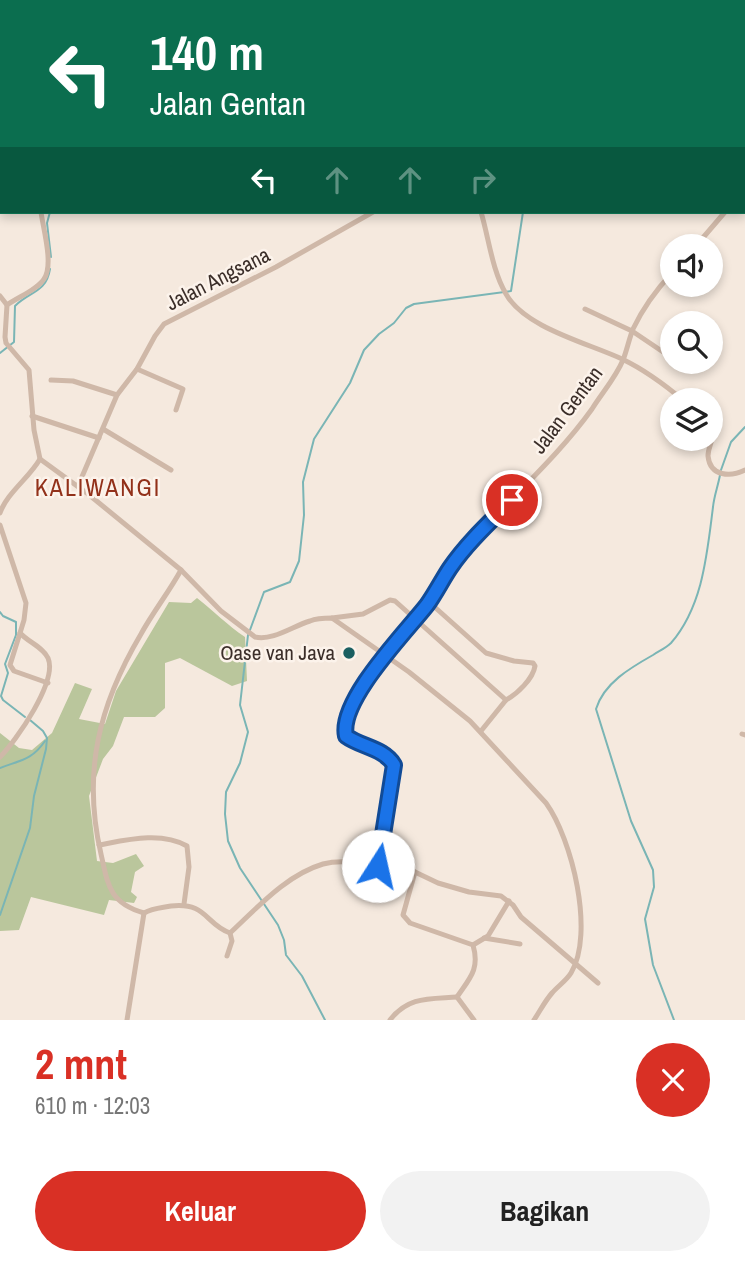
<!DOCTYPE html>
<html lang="id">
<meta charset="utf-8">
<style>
body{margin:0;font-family:"Archivo Narrow",sans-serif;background:#f2f2f2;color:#222;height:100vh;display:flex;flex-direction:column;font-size:26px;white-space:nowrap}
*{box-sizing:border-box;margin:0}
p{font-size:23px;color:#767676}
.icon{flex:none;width:38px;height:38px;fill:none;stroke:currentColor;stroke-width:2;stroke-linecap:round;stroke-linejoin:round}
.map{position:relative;height:1020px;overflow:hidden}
.panel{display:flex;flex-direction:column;background:#fff;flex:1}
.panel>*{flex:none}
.banner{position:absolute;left:0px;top:0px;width:746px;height:214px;box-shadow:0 4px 10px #0003;background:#0b6e4f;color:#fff;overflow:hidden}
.buttons{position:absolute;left:660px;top:234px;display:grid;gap:14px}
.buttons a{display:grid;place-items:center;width:63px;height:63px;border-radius:50%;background:#fff;box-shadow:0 4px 10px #0003;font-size:35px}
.pin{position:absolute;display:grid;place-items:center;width:60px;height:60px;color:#fff;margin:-30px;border:4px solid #fff;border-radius:50%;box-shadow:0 2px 7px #0007}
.me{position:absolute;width:77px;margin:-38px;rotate:10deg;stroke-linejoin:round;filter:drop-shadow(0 0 5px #0008)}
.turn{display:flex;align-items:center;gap:24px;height:147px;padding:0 35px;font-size:32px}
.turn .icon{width:91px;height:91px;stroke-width:2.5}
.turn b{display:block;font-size:49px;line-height:60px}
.lanes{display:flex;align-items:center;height:66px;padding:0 35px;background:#0003;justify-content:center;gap:35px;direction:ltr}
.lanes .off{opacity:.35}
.round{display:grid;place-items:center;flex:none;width:74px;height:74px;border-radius:37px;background:#f2f2f2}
.summary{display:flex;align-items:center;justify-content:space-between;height:119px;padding:0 35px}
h1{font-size:42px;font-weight:700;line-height:52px;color:#d93025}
.button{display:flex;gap:14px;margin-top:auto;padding:14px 35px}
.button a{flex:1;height:80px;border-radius:42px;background:#d93025;color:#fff;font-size:28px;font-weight:700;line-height:80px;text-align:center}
.button a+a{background:#f2f2f2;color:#222}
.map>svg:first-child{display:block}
</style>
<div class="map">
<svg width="745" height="1020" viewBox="0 0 745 1020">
<rect width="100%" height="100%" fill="#f5e9de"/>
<path fill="#bac69c" d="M197 598C214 611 227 625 245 637L247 681 232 686 180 658 165 663V708L155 717H124L113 746 103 759 89 796 97 861 113 863 136 854 144 866 135 872 131 892 137 897 134 903 109 900 104 915 31 897 19 930 0 931V733L19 748 32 750 52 733 75 683 92 689 79 719 105 724 116 691 169 602 191 603Z"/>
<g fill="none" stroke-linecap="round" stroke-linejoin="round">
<g stroke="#7ab5b5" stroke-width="2">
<path d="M66 2 68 0"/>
<path d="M172 2V0"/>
<path d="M722 2V0"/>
<path d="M0 59 2 57"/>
<path d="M50 212 47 223 51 257"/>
<path d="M0 353 14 342 15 306C30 291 46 293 50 269"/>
<path d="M721 470 731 442 745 427"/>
<path d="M0 612 3 616 16 622V635L5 664 8 673 1 696 3 700 25 717"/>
<path d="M250 630 264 592 290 582 299 561 304 515 303 482 314 439 350 383 364 350 379 334 394 323 406 308 414 304 511 291 523 212"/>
<path d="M248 635 240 705 248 732 240 763 226 792 225 814 228 841 240 868 278 925 284 940 286 955 302 976 325 1020"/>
<path d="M0 768C21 760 32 760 45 741"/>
<path d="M0 915 30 828 34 796 46 749 47 738 43 731 30 720"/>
<path d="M674 1020 653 965 645 919 654 887 653 870 631 821 596 709C604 683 630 668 653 655 659 651 666 648 671 643 703 606 707 554 713 507 714 496 718 486 720 475"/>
</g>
<g stroke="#cfb8a8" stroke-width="5">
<path d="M34 2 35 0"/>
<path d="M575 2 576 0"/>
<path d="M0 51 2 49"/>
<path d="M744 190 745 188"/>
<path d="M41 212C43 228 54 265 44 279 37 290 18 297 7 305L5 337 6 343 29 370 34 430 40 459 88 494 181 570C169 592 153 612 141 634 99 705 82 772 101 854 108 885 109 903 144 913L127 1020"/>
<path d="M481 212C489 239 492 270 506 294 525 328 588 343 622 359 645 370 664 384 684 401"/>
<path d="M695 247 725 212"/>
<path d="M0 296 7 305"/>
<path d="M585 309 632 331 672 358"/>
<path d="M678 362 684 366"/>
<path d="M137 369 183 389 176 410"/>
<path d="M51 380 73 381 117 395"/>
<path d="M32 416 99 438"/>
<path d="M710 428C716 439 708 445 708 456 710 477 731 477 745 470"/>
<path d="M103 429 171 470"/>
<path d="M78 486 117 395 137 369 155 336 164 324 276 267 373 212"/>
<path d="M0 513C7 493 29 478 40 459"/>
<path d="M0 525 26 603 24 620 20 633C28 642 43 647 48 658 58 681 16 741 0 757"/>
<path d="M181 570 221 611 255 637C273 641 293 626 310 621 317 618 325 618 332 618L409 672 470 721 546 803C572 839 595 933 571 973 566 981 558 986 552 993 545 1001 540 1011 534 1020"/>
<path d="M332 618 363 614 390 600 395 601 506 700C517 694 533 679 535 666L533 663 514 661 486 653 429 602"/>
<path d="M20 633 10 665 14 671 48 683"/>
<path d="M481 731 506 700"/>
<path d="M742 734 745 735"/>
<path d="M99 845C126 840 161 831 187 846L189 867 184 904"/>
<path d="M415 872 438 883 469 892 501 896 513 905 521 917 598 983"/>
<path d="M144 913C153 908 161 908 171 906 207 902 205 924 230 933 257 908 286 875 323 864 341 859 361 863 378 866"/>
<path d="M484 938 520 944"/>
<path d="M473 945 488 936 509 901"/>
<path d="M227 956 232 941 230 933"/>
<path d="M390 1020C408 996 430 999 457 997"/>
<path d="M474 1020 457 997C470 978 480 969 473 945L410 923 403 915 415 872 378 866 394 765C384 747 345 747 344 730 343 705 394 643 411 624 436 596 453 562 478 535 516 493 559 455 592 409 602 393 616 377 623 360 627 350 629 339 633 329 643 308 656 290 672 273"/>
</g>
</g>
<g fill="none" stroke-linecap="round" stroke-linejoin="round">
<defs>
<path id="route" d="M378 866 394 765C384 748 361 747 346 736 338 701 406 632 427 605 435 594 442 580 450 568 467 543 490 522 512 500"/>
</defs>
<use href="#route" stroke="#114b97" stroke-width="18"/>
<use href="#route" stroke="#1a73e8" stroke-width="12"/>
</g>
<circle fill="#1a5f61" stroke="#fcf3eb" stroke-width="2.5" cx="349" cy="653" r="7"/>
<g text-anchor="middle" stroke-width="5" stroke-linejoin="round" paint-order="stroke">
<g font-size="21" fill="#3b2e29" stroke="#fcf3eb">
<text transform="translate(218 279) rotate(-27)" y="7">Jalan Angsana</text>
<text transform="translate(567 410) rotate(-53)" y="7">Jalan Gentan</text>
</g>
<g font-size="21" fill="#3b2e29" stroke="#fcf3eb" text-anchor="end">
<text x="335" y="660">Oase van Java</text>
</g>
<g font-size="24" letter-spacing="2" fill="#92311a" stroke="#fcf3eb">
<text x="98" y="496">KALIWANGI</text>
</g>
</g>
</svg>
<div class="buttons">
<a><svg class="icon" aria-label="sound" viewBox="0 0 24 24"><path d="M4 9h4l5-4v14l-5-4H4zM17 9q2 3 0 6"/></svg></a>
<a><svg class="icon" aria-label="search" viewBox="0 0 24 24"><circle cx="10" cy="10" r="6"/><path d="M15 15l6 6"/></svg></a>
<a><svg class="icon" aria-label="layers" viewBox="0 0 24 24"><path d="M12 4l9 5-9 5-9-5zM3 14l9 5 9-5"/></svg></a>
</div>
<div class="pin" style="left:512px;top:500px;background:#d93025"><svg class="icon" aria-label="arrive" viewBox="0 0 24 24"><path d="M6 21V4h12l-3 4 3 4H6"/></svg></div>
<svg class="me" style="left:378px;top:866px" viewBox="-20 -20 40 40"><circle r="19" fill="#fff"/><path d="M0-13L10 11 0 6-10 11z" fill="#1a73e8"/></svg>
<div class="banner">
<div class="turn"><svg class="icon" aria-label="left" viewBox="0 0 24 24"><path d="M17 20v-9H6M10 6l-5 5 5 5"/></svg><div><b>140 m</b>Jalan Gentan</div></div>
<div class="lanes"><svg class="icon" aria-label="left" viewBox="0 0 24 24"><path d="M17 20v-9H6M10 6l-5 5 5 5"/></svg><svg class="icon off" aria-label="ahead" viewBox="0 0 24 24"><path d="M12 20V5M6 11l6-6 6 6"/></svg><svg class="icon off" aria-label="ahead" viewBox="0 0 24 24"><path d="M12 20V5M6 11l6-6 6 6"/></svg><svg class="icon off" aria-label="right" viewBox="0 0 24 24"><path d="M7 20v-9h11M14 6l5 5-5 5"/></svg></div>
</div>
</div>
<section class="panel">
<div class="summary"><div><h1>2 mnt</h1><p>610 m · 12:03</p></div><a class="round" style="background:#d93025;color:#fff"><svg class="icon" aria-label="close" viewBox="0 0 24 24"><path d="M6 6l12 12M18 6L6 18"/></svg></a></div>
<div class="button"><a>Keluar</a><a>Bagikan</a></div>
</section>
